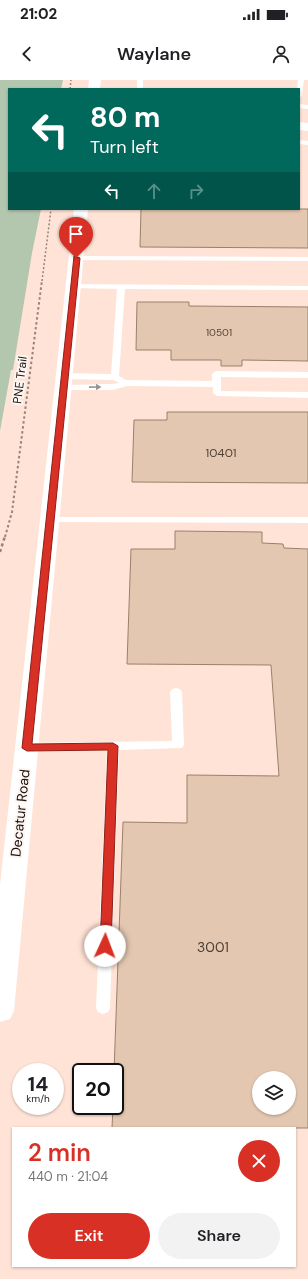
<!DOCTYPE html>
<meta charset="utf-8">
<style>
body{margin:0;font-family:"DM Sans",sans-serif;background:#f2f2f2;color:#202124;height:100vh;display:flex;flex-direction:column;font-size:15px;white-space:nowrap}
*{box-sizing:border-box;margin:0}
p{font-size:13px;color:#757577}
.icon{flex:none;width:22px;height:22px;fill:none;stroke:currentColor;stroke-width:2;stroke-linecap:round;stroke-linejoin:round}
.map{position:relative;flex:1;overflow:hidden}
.details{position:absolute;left:12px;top:1047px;width:284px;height:140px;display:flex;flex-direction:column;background:#fff;border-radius:0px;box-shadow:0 1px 3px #0004}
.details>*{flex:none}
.guide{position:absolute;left:8px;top:8px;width:292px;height:122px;border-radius:0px;box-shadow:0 1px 3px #0004;background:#00695c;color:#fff;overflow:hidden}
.tools{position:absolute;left:252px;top:991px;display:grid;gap:8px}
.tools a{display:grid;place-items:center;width:44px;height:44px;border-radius:50%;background:#fff;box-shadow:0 1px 3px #0004;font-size:20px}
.speed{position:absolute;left:12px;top:983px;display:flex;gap:8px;font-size:20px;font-weight:700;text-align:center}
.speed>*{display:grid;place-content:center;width:52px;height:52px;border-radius:50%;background:#fff;box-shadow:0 1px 3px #0004;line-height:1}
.speed small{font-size:10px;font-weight:400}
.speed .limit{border:2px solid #111;border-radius:6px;background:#fff;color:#111}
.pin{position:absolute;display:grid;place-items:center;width:34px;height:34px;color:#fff;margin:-41px -17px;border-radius:50% 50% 50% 0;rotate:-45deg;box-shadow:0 0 4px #0007}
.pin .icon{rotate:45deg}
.me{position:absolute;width:44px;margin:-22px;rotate:2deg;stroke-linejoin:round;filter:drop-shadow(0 0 3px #0008)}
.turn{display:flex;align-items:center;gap:14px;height:84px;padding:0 16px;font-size:18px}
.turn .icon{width:52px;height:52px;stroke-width:2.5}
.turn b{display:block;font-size:28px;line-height:34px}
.lanes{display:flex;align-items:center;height:38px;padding:0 16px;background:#0003;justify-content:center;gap:20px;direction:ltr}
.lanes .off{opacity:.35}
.round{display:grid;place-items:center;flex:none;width:42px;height:42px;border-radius:21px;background:#f2f2f2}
.overview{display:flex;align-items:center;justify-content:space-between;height:68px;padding:0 16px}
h1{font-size:24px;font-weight:600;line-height:30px;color:#d93025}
.primary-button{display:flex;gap:8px;margin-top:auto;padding:8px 16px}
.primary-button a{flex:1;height:46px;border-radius:24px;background:#d93025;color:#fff;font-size:16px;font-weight:600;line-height:46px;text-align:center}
.primary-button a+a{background:#f2f2f2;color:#202124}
.status{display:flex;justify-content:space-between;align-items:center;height:28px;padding:0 20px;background:#fff;direction:ltr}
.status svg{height:11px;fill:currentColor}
header{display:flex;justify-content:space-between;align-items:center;height:52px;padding:0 16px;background:#fff;font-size:18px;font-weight:600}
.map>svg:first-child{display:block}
</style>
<div class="status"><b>21:02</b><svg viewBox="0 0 49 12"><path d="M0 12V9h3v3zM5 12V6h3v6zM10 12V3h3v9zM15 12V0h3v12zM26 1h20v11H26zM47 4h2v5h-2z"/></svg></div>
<header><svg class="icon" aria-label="back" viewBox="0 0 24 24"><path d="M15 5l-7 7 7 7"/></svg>Waylane<svg class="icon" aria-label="person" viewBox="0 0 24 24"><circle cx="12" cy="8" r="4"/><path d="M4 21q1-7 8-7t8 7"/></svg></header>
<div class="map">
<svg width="308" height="1199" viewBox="0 0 308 1199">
<rect width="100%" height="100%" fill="#ffe3d6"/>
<path fill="#b3c6ae" d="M0 0H63L61 9H9V129H41L32 173 13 290H11L0 351Z"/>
<g fill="#e3c7b0" stroke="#9a816b" fill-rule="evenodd">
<path d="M141 129H308V168L140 167Z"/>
<path d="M137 222H189V226L308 227V281L242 280V286H221V280H171V270H136Z"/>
<path d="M167 332H308V403L132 402 134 340H167Z"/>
<path d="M175 451 262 452V463L283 464 284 468 308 469V1048H112L113 1026H115L114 992 123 742 187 743V695L279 696 271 585 127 584 131 469H175ZM259 998H289V1028H259Z"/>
</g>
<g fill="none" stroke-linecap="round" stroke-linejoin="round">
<g stroke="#978379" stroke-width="1.5" stroke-dasharray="2 2" stroke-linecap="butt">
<path d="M70 9 71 0"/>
<path d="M42 201 51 129"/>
</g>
<path stroke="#978379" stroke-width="2" stroke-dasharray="2.5 2.5" stroke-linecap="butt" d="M5 457 12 432 42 200"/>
<path stroke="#978379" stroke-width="2.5" stroke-dasharray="3 3" stroke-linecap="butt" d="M0 472 5 456"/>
<g fill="#fff" fill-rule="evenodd">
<rect x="137" y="0" width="6" height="9"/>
<path d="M298 0H304L302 16 299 18V9H297Z"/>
<path d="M299 24 308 25V29L299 28Z"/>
<path d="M299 60 308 61V65L299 64Z"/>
<path d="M73 176 308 177V181L76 180H73Z"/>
<path d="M70 204 308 206V210L125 209 119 296 126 300 212 301V294L216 291 308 292V298L221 297V311L308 312V318L217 316 213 313V307L127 306 113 310H60L59 308 63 305 112 304 119 303 113 300 64 299 60 296 64 293 111 294 117 209 73 208H70Z"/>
<path d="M50 437H308V443L47 442 45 440 47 438Z"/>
<path d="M176 608 180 609 182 612 184 665 182 668 119 670 110 928 108 932 103 934 98 932 96 928 107 670 27 671 23 670 21 667 23 664 27 663 172 661 170 612 172 609Z"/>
</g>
<path fill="#fff" fill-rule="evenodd" d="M299 42 308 43V51L299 50Z"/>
<g fill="#fff" fill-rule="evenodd">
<path d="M89 0H101L100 9H88Z"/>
<path d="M74 129H88L14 931 10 939 0 942V805Z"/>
</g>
</g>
<defs><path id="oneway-solid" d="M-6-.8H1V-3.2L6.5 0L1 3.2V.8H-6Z"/></defs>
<use fill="#999492" href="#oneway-solid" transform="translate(95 307) rotate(-1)"/>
<path fill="#d93025" stroke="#8d1f18" d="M74 176 80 178 32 664 113 663 118 666 111 866 109 869 105 870 102 869 100 866 108 670 27 671 22 668Z"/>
<g text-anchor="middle" stroke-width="4" stroke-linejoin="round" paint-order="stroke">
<g font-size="10" fill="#4e3f35">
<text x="219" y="256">10501</text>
</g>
<g font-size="12" fill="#1d120c" stroke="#fcf5f2">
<text transform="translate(20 300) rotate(-83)" y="4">PNE Trail</text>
</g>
<g font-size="12" fill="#4e3f35">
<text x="221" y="377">10401</text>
</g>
<g font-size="14" fill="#1d120c" stroke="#fcf5f2">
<text transform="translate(20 733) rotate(-84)" y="5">Decatur Road</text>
</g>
<g font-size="14" fill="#4e3f35">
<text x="213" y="872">3001</text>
</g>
</g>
</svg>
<div class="tools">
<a><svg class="icon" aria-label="layers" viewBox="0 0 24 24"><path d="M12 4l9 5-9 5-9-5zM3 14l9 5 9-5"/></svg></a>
</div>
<div class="speed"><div>14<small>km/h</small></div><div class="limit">20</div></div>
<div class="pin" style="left:76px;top:178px;background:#d93025"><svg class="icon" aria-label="arrive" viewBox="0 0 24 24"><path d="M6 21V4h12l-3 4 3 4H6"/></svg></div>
<svg class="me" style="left:105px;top:866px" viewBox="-20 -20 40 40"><circle r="19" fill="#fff"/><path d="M0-13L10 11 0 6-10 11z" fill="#d93025"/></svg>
<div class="guide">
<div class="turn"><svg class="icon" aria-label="left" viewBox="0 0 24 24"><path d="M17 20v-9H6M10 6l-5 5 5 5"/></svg><div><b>80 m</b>Turn left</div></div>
<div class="lanes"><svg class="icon" aria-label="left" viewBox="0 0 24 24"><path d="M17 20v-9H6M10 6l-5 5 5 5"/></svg><svg class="icon off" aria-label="ahead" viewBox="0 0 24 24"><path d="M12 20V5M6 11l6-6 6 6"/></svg><svg class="icon off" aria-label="right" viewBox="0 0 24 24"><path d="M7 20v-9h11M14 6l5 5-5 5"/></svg></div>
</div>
<section class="details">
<div class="overview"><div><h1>2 min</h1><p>440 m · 21:04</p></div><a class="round" style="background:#d93025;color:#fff"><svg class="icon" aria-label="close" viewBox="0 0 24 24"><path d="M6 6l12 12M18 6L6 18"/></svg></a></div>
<div class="primary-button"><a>Exit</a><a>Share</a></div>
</section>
</div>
